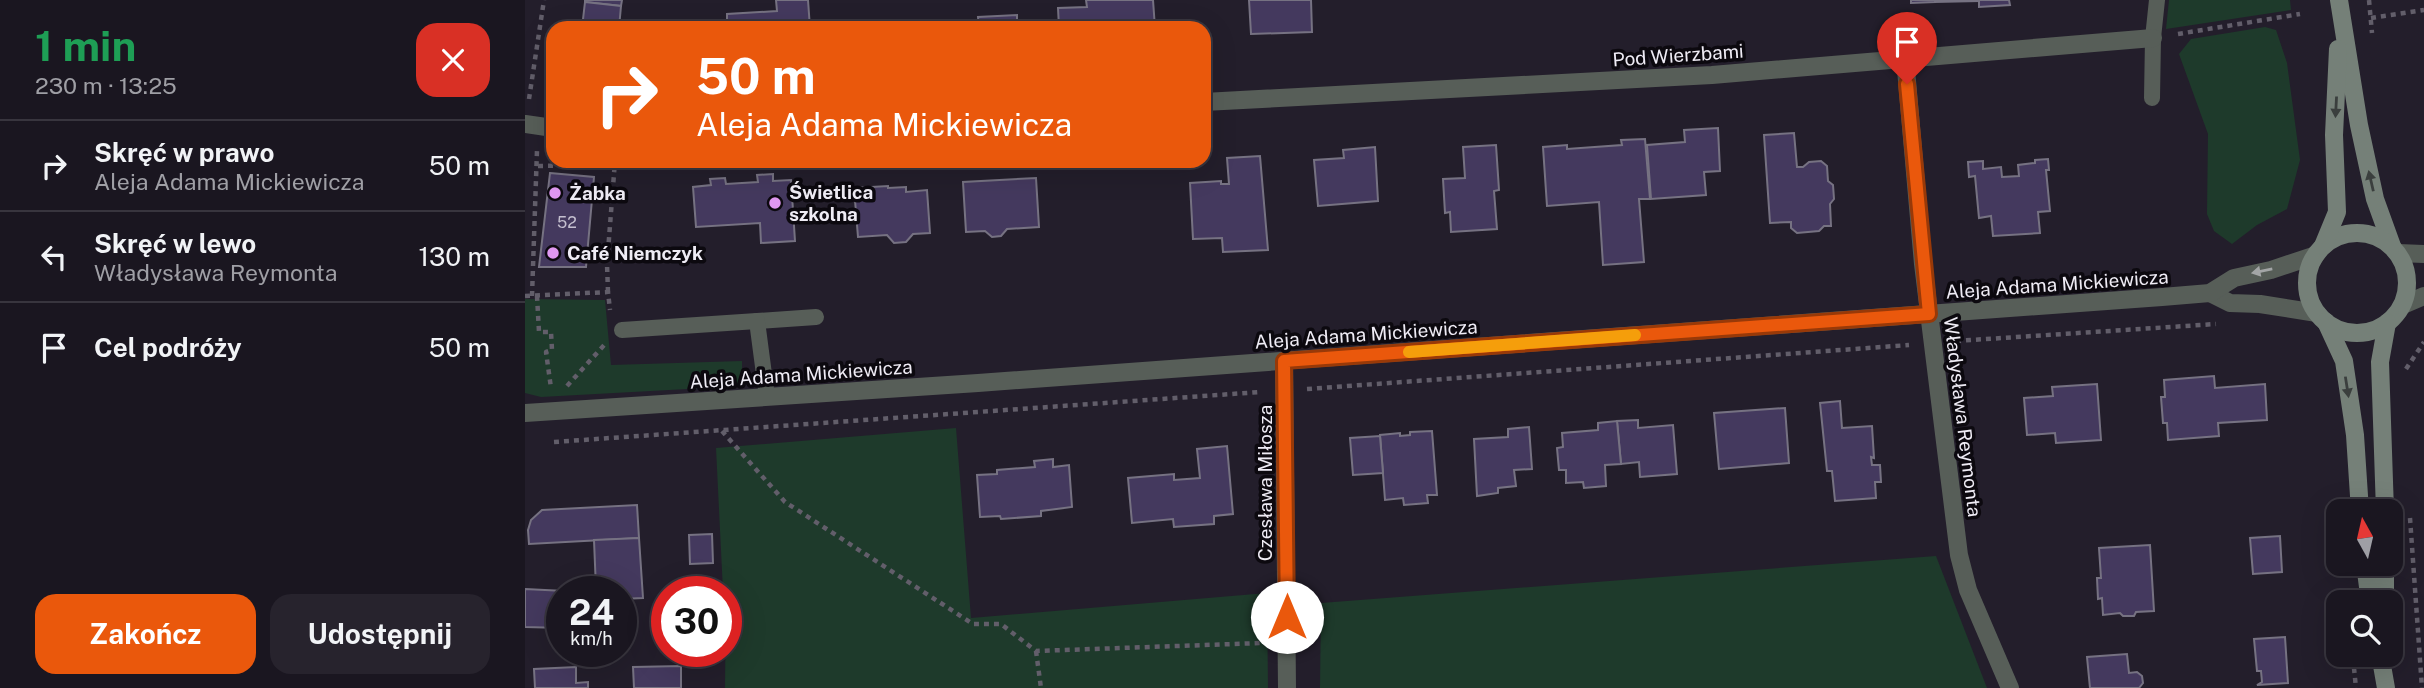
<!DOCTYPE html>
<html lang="pl">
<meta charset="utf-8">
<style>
body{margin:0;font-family:"Public Sans",sans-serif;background:#27232d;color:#f1f3f6;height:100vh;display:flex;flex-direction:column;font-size:26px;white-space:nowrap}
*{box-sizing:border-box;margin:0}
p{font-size:23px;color:#9f9fa5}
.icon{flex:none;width:38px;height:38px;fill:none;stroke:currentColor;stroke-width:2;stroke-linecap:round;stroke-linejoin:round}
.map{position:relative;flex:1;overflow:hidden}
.panel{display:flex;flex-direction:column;background:#1a1620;width:525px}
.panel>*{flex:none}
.hud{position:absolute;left:21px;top:21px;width:665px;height:147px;border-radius:21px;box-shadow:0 7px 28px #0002,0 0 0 2px #38353e;background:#ea580c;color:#fff;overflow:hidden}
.needle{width:46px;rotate:352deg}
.buttons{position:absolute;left:1801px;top:499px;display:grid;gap:14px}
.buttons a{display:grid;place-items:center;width:77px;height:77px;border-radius:14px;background:#1a1620;box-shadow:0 7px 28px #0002,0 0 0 2px #38353e;font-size:35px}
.speed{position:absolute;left:21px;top:576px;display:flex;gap:14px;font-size:35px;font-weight:700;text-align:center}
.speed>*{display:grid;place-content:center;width:91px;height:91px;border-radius:50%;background:#1a1620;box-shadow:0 7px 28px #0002,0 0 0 2px #38353e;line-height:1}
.speed small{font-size:18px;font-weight:400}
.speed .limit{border:10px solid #d22;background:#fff;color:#111}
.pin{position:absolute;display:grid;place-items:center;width:60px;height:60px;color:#fff;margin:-72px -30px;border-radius:50% 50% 50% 0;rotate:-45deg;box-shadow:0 0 7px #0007}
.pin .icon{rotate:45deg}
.me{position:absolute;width:77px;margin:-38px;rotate:0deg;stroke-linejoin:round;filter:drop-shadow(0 0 5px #0008)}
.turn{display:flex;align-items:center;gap:24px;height:147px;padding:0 35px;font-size:32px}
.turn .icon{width:91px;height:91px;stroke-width:2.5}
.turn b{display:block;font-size:49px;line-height:60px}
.round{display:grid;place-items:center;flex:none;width:74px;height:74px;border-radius:21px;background:#27232d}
.head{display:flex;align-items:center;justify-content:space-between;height:119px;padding:0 35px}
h1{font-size:42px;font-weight:700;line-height:52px;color:#1e9e55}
.action{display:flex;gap:14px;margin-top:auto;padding:14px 35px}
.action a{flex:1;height:80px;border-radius:21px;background:#ea580c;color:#fff;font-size:28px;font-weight:700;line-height:80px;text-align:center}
.action a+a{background:#27232d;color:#f1f3f6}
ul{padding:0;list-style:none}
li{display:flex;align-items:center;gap:21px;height:91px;padding:0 35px;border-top:2px solid #38353e}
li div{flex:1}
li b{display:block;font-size:26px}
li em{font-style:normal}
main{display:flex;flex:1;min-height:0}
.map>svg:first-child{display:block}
</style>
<main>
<section class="panel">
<div class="head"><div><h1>1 min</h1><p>230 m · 13:25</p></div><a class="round" style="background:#d93025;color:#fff"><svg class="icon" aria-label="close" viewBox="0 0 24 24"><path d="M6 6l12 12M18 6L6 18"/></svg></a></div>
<ul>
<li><svg class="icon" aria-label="right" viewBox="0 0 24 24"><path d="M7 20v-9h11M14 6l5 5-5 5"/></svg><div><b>Skręć w prawo</b><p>Aleja Adama Mickiewicza</p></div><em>50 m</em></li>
<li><svg class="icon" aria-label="left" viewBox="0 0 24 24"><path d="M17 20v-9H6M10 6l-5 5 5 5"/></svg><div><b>Skręć w lewo</b><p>Władysława Reymonta</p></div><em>130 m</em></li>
<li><svg class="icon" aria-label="arrive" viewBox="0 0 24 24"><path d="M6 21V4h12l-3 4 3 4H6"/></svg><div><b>Cel podróży</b></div><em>50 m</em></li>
</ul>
<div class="action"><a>Zakończ</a><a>Udostępnij</a></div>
</section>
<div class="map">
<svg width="1899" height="688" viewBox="0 0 1899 688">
<rect width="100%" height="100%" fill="#231e2b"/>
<g fill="#1e3a2b">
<path d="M1644 0H1765L1766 10 1641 29Z"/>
<path d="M1740 27 1751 30 1762 63 1775 160 1762 209 1732 225 1707 244 1689 231 1682 214 1683 134 1654 54 1666 39Z"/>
<path d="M0 299 80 300 86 365 217 361V386L16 397 0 393Z"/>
<path d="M431 428 446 618 742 593 743 688H200L201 592 198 591 191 448Z"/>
<path d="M1411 556 1462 688H795L796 603Z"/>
</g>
<g fill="#44395e" stroke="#767282" stroke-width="2">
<path d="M60 0H97L96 6 60 2Z"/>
<path d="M251 0H283L285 28H202V14L252 11Z"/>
<path d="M561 0H628L630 28H534L533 8 562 7Z"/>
<path d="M724 0H786L787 32 726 34Z"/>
<path d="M1386 0H1410V2L1386 3Z"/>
<path d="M1410 0H1454V1L1410 2Z"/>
<path d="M1454 0H1484L1485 5 1454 7Z"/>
<path d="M60 2 96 6 94 28H57Z"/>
<path d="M492 15V28H454L453 17Z"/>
<path d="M1193 128 1195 171 1179 172 1181 195 1126 199 1122 145 1160 142 1159 130Z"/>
<path d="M1269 133 1272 167H1278L1284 162 1296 161 1302 166 1303 181 1308 185 1309 199 1305 204 1306 226H1299L1294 231 1272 233 1266 228V222L1245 223 1239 135Z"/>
<path d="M1120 139 1125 199H1114L1119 262 1078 265 1074 202 1022 206 1018 147 1042 145V149L1097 145 1096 140Z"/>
<path d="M971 145 974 190 969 191 972 229 926 232 925 212 920 213 918 179 940 178 938 147Z"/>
<path d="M850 147 853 201 793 206 789 160 819 158 818 150Z"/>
<path d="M735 156 743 250 698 252 697 238 668 239 665 183 696 181V184H704L702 158Z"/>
<path d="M1523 159 1524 170H1521L1525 211 1513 212 1515 233 1468 236 1466 216 1454 218 1450 176 1444 177 1443 162 1458 161V169L1476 167 1477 177 1494 176 1493 165 1510 163V160Z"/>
<path d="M25 173 69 177 61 267H14Z"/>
<path d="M248 174V181L266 180 270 241 236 243 235 223 171 227 168 187 186 185 185 179 200 178 201 184 233 182 232 175Z"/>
<path d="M511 178 514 227 482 229 476 236 467 237 460 231 441 232 438 182Z"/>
<path d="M363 186V188L381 187V192L402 190 405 233 388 234 381 242 369 243 362 235 333 237 329 188Z"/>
<path d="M1689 376 1690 388 1740 384 1742 420 1693 423 1694 436 1643 440 1642 423H1638L1636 397H1640L1639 380Z"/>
<path d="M1572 384 1576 440 1531 443 1530 433 1502 435 1499 398 1528 396 1527 387Z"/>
<path d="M1315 401 1317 428 1347 426 1349 458 1346 457 1347 465H1355L1356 482H1350L1351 498 1310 501 1307 471H1302L1295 403Z"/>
<path d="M1260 408 1264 463 1194 469 1189 413Z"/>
<path d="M1113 420V428L1148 425 1152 474 1115 477 1114 462 1096 464 1092 421Z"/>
<path d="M1092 421 1096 464 1080 465 1081 486 1059 488 1058 482 1041 483V470H1034L1032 448 1038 447 1037 433 1073 430V423Z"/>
<path d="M1004 427 1007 469 989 470 991 486 973 488V493L952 496 949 439 983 437V429Z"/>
<path d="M907 431 912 495H902L903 503 879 505 878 498 860 500 855 435 875 433V436L885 435V432Z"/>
<path d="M855 436 858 473 828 475 825 438Z"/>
<path d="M702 446 708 514 689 516V524L649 527 648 519 607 523 603 478 649 474V480L675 478 672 449Z"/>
<path d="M528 459V467L544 465 547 507 516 511V516L476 519 475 516 455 517 452 475 472 474V470L510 467 509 461Z"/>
<path d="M112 505 114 538 4 544 3 530 6 520 17 510Z"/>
<path d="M187 534 188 563 165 564 164 535Z"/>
<path d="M1755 536 1757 572 1728 574 1725 538Z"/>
<path d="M114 538 118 598 96 599V592H89V588L71 589 69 540Z"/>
<path d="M1625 545 1629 611 1611 612 1609 616H1598L1595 613 1578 615 1577 598 1573 599 1572 578H1576L1574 548Z"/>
<path d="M0 589 40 591 37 592V628L0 627Z"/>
<path d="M1760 637 1763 683 1732 685 1737 682 1736 671H1732L1729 639Z"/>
<path d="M1602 654 1604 673 1612 672 1617 676 1618 683 1614 688H1565L1562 657Z"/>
<path d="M156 666V688H109L108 667Z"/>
<path d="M51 667V683L63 682V688H10L9 669Z"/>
</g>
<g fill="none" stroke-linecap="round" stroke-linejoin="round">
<g stroke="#625e6a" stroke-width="4.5" stroke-dasharray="5 5" stroke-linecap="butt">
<path d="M1844 0 1847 33"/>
<path d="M1846 18 1899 10"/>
<path d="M1653 34 1775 14"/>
<path d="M4 99 19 0"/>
<path d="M13 166 90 165"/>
<path d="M83 292 82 264 90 161"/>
<path d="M0 296 83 292 85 310"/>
<path d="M7 296 12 150"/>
<path d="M12 296 14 332H26L27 350 21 352 26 388"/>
<path d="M1431 341 1691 324"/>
<path d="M1881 369 1899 342"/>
<path d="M42 386 81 343"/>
<path d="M782 389 1384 345"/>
<path d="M197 431 260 502 448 624H476L511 651 737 643"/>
<path d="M29 442 735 392"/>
<path d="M1885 518 1897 688"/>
<path d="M511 651 516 688"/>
<path d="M1828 658 1831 688"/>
</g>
<g stroke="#575e58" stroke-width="16">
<path d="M1627 98 1628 38 1632 0"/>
<path d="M232 321 291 317"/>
<path d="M97 330 232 321 242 397"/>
</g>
<g stroke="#575e58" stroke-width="18">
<path d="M1380 58 1398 264 1434 555 1443 590 1485 688"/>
<path d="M679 102 1187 75 1628 38"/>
<path d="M0 124 28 128"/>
<path d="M1873 253 1899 254"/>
<path d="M1685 293 1705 303 1735 304 1792 313"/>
<path d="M1878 305 1899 296"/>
<path d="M759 361 762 688"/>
<path d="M0 413 453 383 1637 297 1685 293 1709 278 1746 270 1791 255"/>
</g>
<g stroke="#758078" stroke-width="18">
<path d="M1814 0 1834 125 1850 199 1867 246"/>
<circle cx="1832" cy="283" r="50"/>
<path d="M1798 246 1812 212 1809 135 1813 49"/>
<path d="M1801 322 1819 361 1830 435 1835 511"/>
<path d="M1860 511 1855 362 1862 323"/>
<path d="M1840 564 1845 602"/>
<path d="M1860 602V564"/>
<path d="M1855 654 1861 688"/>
</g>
</g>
<defs><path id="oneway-solid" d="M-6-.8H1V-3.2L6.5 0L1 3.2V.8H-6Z" transform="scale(1.75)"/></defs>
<g fill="#3b3f3e">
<use href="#oneway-solid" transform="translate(1811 107) rotate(93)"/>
<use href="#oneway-solid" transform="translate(1846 181) rotate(-103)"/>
<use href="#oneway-solid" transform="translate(1822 387) rotate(81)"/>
</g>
<use fill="#a3a5a6" href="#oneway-solid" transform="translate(1737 271) rotate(169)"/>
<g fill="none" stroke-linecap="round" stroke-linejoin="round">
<defs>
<path id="route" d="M762 617 759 361 1404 314 1382 84"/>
</defs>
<use href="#route" stroke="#983908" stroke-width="18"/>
<use href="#route" stroke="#ea580c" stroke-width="12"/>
<path stroke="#f59e0b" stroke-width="12" d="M884 352 1110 335"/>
</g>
<g fill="#df98f1" stroke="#0c090f" stroke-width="2.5">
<circle cx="30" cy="193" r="7"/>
<circle cx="250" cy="203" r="7"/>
<circle cx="28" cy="253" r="7"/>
</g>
<g text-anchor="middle" stroke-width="7" stroke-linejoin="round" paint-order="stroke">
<g font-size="16" fill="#c4bfcf">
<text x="42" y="228">52</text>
</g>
<g font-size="19" fill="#efecf5" stroke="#0c090f">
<text transform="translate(1153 55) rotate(-4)" y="7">Pod Wierzbami</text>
<text transform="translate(1532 284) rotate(-4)" y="7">Aleja Adama Mickiewicza</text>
<text transform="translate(841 334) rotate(-4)" y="7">Aleja Adama Mickiewicza</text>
<text transform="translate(276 374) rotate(-4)" y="7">Aleja Adama Mickiewicza</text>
<text transform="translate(1438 417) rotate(83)" y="7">Władysława Reymonta</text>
<text transform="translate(740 483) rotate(-90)" y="7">Czesława Miłosza</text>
</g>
<g font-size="19" font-weight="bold" fill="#efecf5" stroke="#0c090f" text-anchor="start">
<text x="264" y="199">Świetlica<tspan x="264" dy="22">szkolna</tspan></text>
<text x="44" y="200">Żabka</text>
<text x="42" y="260">Café Niemczyk</text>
</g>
</g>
</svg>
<div class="buttons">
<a><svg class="needle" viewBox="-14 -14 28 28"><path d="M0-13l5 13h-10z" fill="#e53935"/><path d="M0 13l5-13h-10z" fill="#9f9fa5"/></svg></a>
<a><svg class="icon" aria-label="search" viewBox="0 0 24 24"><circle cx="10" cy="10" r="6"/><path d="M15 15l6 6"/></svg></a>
</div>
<div class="speed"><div>24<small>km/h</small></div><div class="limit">30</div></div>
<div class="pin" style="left:1382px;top:84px;background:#d93025"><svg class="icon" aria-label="arrive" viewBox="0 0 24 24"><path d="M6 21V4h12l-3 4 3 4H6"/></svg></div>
<svg class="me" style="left:762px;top:617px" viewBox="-20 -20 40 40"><circle r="19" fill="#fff"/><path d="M0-13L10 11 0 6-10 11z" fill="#ea580c"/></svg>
<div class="hud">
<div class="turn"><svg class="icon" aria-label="right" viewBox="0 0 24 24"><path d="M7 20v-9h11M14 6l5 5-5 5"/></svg><div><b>50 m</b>Aleja Adama Mickiewicza</div></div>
</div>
</div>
</main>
